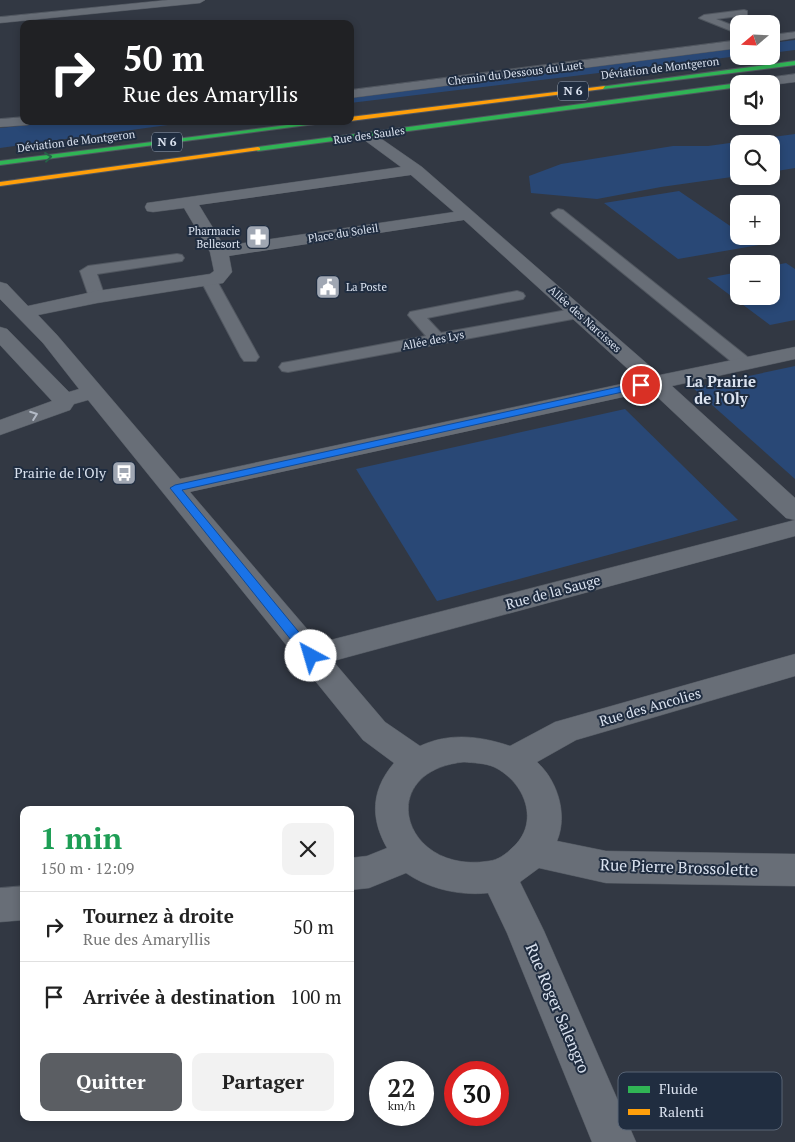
<!DOCTYPE html>
<html lang="fr">
<meta charset="utf-8">
<style>
body{margin:0;font-family:"PT Serif",serif;background:#f2f2f2;color:#222;height:100vh;display:flex;flex-direction:column;font-size:19px;white-space:nowrap}
*{box-sizing:border-box;margin:0}
p{font-size:16px;color:#767676}
.icon{flex:none;width:28px;height:28px;fill:none;stroke:currentColor;stroke-width:2;stroke-linecap:round;stroke-linejoin:round}
.map{position:relative;flex:1;overflow:hidden}
.details{position:absolute;left:20px;top:806px;width:334px;height:315px;display:flex;flex-direction:column;background:#fff;border-radius:10px;box-shadow:0 2px 8px #0003}
.details>*{flex:none}
.guide{position:absolute;left:20px;top:20px;width:334px;height:105px;border-radius:10px;box-shadow:0 2px 8px #0003;background:#202124;color:#fff;overflow:hidden}
.needle{width:32px;rotate:251deg}
.fabs{position:absolute;left:730px;top:15px;display:grid;gap:10px}
.fabs a{display:grid;place-items:center;width:50px;height:50px;border-radius:10px;background:#fff;box-shadow:0 2px 8px #0003;font-size:25px}
.speed{position:absolute;left:369px;top:1061px;display:flex;gap:10px;font-size:25px;font-weight:700;text-align:center}
.speed>*{display:grid;place-content:center;width:65px;height:65px;border-radius:50%;background:#fff;box-shadow:0 2px 8px #0003;line-height:1}
.speed small{font-size:12px;font-weight:400}
.speed .limit{border:8px solid #d22;background:#fff;color:#111}
.pin{position:absolute;display:grid;place-items:center;width:42px;height:42px;color:#fff;margin:-21px;border:2px solid #fff;border-radius:50%;box-shadow:0 1px 5px #0007}
.me{position:absolute;width:55px;margin:-28px;rotate:321deg;stroke-linejoin:round;filter:drop-shadow(0 0 4px #0008)}
.turn{display:flex;align-items:center;gap:18px;height:105px;padding:0 20px;font-size:22px}
.turn .icon{width:65px;height:65px;stroke-width:2.5}
.turn b{display:block;font-size:35px;line-height:42px}
.round{display:grid;place-items:center;flex:none;width:52px;height:52px;border-radius:10px;background:#f2f2f2}
.head{display:flex;align-items:center;justify-content:space-between;height:85px;padding:0 20px}
h1{font-size:30px;font-weight:700;line-height:38px;color:#1e9e55}
.button{display:flex;gap:10px;margin-top:auto;padding:10px 20px}
.button a{flex:1;height:58px;border-radius:10px;background:#5b5e63;color:#fff;font-size:20px;font-weight:700;line-height:58px;text-align:center}
.button a+a{background:#f2f2f2;color:#222}
ul{padding:0;list-style:none}
li{display:flex;align-items:center;gap:15px;height:70px;padding:0 20px;border-top:1px solid #e0e0e0}
li div{flex:1}
li b{display:block;font-size:19px}
li em{font-style:normal}
.map>svg:first-child{display:block}
</style>
<div class="map">
<svg width="795" height="1142" viewBox="0 0 795 1142">
<rect width="100%" height="100%" fill="#323843"/>
<g fill="#294876">
<path d="M795 40V50L771 53V43Z"/>
<path d="M739 47V56L350 103V96Z"/>
<path d="M68 121H197L0 148V128Z"/>
<path d="M795 134V168L771 172V144H739V176L661 187 597 199 531 193 529 176 561 164 673 146H708Z"/>
<path d="M679 191 739 232V236H746L759 245 678 259 604 203Z"/>
<path d="M786 263 795 269V320L770 325 707 278 739 272V296H771V266Z"/>
<path d="M795 366V479L693 388Z"/>
<path d="M625 409 738 520 437 601 356 469Z"/>
</g>
<g fill="none" stroke-linecap="round" stroke-linejoin="round">
<defs>
<g id="lane">
<path d="M744 10 747 11V15L716 19 739 28V34L699 18 704 15Z"/>
<path d="M558 209 563 210 750 359 753 363 750 367H738L553 216 551 213Z"/>
<path d="M177 254 182 255 184 258 182 261 97 274 105 297 97 302 89 297 80 271 88 266Z"/>
<path d="M209 276 217 281 259 357 256 361H244L241 357 201 281Z"/>
<path d="M517 291 523 293 525 296 523 299 427 318 441 333 578 308 586 313 578 318 288 372 282 371 279 367 282 363 288 362 426 336 408 315 410 312Z"/>
</g>
<g id="street">
<path d="M168 0H205L200 3 0 23V17Z"/>
<path d="M795 32V38L771 42V35Z"/>
<path d="M739 40V48L350 98V90Z"/>
<path d="M795 74V82L771 85 745 84 751 80Z"/>
<path d="M24 117V121H35L28 125 0 127V119Z"/>
<path d="M368 132 373 133 422 167 660 375 795 347V359L672 386 795 498V536L333 661 385 722 420 746C450 732 480 736 510 746L555 722 795 654V676L576 740 537 762C558 781 568 815 557 841L606 851 795 854V886L606 883 539 868 520 882 544 931 636 1142H592L507 933 488 893C460 896 429 889 406 873L369 888 350 890V858L367 856 387 848C370 818 371 790 394 763L363 740 88 400 74 404 70 410 0 435V420L52 401 0 345V327L7 329 69 392 79 389 43 343 0 299V282L7 284 28 306 97 291 210 274 214 271 210 252 184 208 153 212 147 211 145 207 147 203 401 167 363 139 361 136ZM411 175 454 212 224 246 199 205ZM464 220 640 380 180 479 57 335 38 315 97 303 223 283 232 272 229 256ZM651 391 786 518 795 520 319 643 190 492ZM464 762C474 763 485 763 494 767 525 782 541 823 512 848 506 854 498 860 489 861 402 875 373 771 464 762Z"/>
<path d="M24 886V920L0 922V888Z"/>
</g>
<g id="fast">
<path d="M795 61V65L603 89 600 87Z"/>
<path d="M739 83 740 84H739V87L258 151 255 149 258 147Z"/>
<path d="M319 121H338L0 165V161Z"/>
</g>
<g id="slow">
<path d="M605 86 603 89 350 121V117Z"/>
<path d="M258 147 260 148V150L0 186V182Z"/>
</g>
</defs>
<use href="#lane" stroke="#515760" stroke-width="2"/>
<use href="#street" stroke="#515760" stroke-width="1"/>
<use href="#fast" stroke="#515760" stroke-width="2"/>
<use href="#slow" stroke="#515760" stroke-width="2"/>
<use href="#lane" fill="#686e77" fill-rule="evenodd"/>
<use href="#street" fill="#686e77" fill-rule="evenodd"/>
<use href="#fast" fill="#30b455" fill-rule="evenodd"/>
<use href="#slow" fill="#ff9f0a" fill-rule="evenodd"/>
</g>
<defs><path id="oneway-chevron" d="M-2-3.5L2.5 0L-2 3.5" fill="none" stroke-width="1.6" stroke-linecap="round" stroke-linejoin="round" transform="scale(1.25)"/></defs>
<use stroke="#266348" href="#oneway-chevron" transform="translate(48 157) rotate(-7)"/>
<use stroke="#b3bac6" href="#oneway-chevron" transform="translate(34 415) rotate(-20)"/>
<path fill="#1a73e8" stroke="#114b97" d="M641 382 645 383V387L182 490 316 653 317 656 316 660H307L170 488 175 485Z"/>
<defs>
<symbol id="pharmacy-square" viewBox="-11 -11 22 22"><rect x="-9" y="-9" width="18" height="18" rx="4" fill="#a0a7b3" stroke="#202d40"/><path d="M-2-6h4v4h4v4h-4v4h-4v-4h-4v-4h4Z" fill="#fff"/></symbol>
<symbol id="civic-square" viewBox="-11 -11 22 22"><rect x="-9" y="-9" width="18" height="18" rx="4" fill="#a0a7b3" stroke="#202d40"/><path d="M-.6-6.5H3V-4.5H.6V-3L4-1V1h2V6H-6V1h2V-1L-.6-3ZM-1.2 2.5V6h2.4V2.5Z" fill="#fff"/></symbol>
<symbol id="bus-square" viewBox="-11 -11 22 22"><rect x="-9" y="-9" width="18" height="18" rx="4" fill="#a0a7b3" stroke="#202d40"/><path d="M-5-6H5V4H4V6H2V4H-2V6H-4V4H-5ZM-3.5-4V0h7V-4ZM-3.5 1.2v1.5H-2V1.2ZM2 1.2v1.5H3.5V1.2Z" fill="#fff"/></symbol>
</defs>
<g fill-rule="evenodd">
<use href="#pharmacy-square" x="244" y="223" width="28" height="28"/>
<use href="#civic-square" x="314" y="273" width="28" height="28"/>
<use href="#bus-square" x="110" y="459" width="28" height="28"/>
</g>
<g text-anchor="middle" stroke-width="4" stroke-linejoin="round" paint-order="stroke">
<g font-size="11" fill="#dbe3f0" stroke="#202d40">
<text transform="translate(660 68) rotate(-7)" y="4">Déviation de Montgeron</text>
<text transform="translate(515 73) rotate(-7)" y="4">Chemin du Dessous du Luet</text>
<text transform="translate(369 135) rotate(-8)" y="4">Rue des Saules</text>
<text transform="translate(76 141) rotate(-7)" y="4">Déviation de Montgeron</text>
<text transform="translate(343 233) rotate(-9)" y="4">Place du Soleil</text>
<text transform="translate(585 319) rotate(42)" y="4">Allée des Narcisses</text>
<text transform="translate(433 340) rotate(-11)" y="4">Allée des Lys</text>
</g>
<g font-size="11" fill="#dbe3f0" stroke="#202d40" text-anchor="end">
<text x="240" y="235">Pharmacie<tspan x="240" dy="13">Bellesort</tspan></text>
<text x="346" y="291" text-anchor="start">La Poste</text>
</g>
<g fill="#202d40" stroke="#a3acbb" stroke-width="1">
<rect x="558" y="81.5" width="30" height="19" rx="4"/>
<rect x="152" y="132.5" width="30" height="19" rx="4"/>
</g>
<g font-size="12" font-weight="bold" fill="#dbe3f0">
<text x="573" y="95">N 6</text>
<text x="167" y="146">N 6</text>
</g>
<g font-size="14" fill="#dbe3f0" stroke="#202d40" text-anchor="end">
<text x="106" y="478">Prairie de l'Oly</text>
</g>
<g font-size="14" fill="#dbe3f0" stroke="#202d40">
<text transform="translate(553 592) rotate(-15)" y="5">Rue de la Sauge</text>
<text transform="translate(650 707) rotate(-16)" y="5">Rue des Ancolies</text>
</g>
<g font-size="15" font-weight="bold" fill="#dbe3f0" stroke="#202d40">
<text x="721" y="387">La Prairie<tspan x="721" dy="17">de l'Oly</tspan></text>
</g>
<g font-size="16" fill="#dbe3f0" stroke="#202d40">
<text transform="translate(679 867) rotate(2)" y="6">Rue Pierre Brossolette</text>
<text transform="translate(558 1008) rotate(67)" y="6">Rue Roger Salengro</text>
</g>
</g>
<rect x="618" y="1072" width="164" height="58" rx="8" fill="#202d40" stroke="#586475" stroke-width="1"/>
<rect x="628" y="1086" width="22" height="7" fill="#30b455"/>
<rect x="628" y="1109" width="22" height="6" fill="#ff9f0a"/>
<g font-size="14" fill="#dbe3f0">
<text x="659" y="1094">Fluide</text>
<text x="659" y="1117">Ralenti</text>
</g>
</svg>
<div class="fabs">
<a><svg class="needle" viewBox="-14 -14 28 28"><path d="M0-13l5 13h-10z" fill="#e53935"/><path d="M0 13l5-13h-10z" fill="#767676"/></svg></a>
<a><svg class="icon" aria-label="sound" viewBox="0 0 24 24"><path d="M4 9h4l5-4v14l-5-4H4zM17 9q2 3 0 6"/></svg></a>
<a><svg class="icon" aria-label="search" viewBox="0 0 24 24"><circle cx="10" cy="10" r="6"/><path d="M15 15l6 6"/></svg></a>
<a>+</a>
<a>−</a>
</div>
<div class="speed"><div>22<small>km/h</small></div><div class="limit">30</div></div>
<div class="pin" style="left:641px;top:385px;background:#d93025"><svg class="icon" aria-label="arrive" viewBox="0 0 24 24"><path d="M6 21V4h12l-3 4 3 4H6"/></svg></div>
<svg class="me" style="left:311px;top:656px" viewBox="-20 -20 40 40"><circle r="19" fill="#fff"/><path d="M0-13L10 11 0 6-10 11z" fill="#1a73e8"/></svg>
<div class="guide">
<div class="turn"><svg class="icon" aria-label="right" viewBox="0 0 24 24"><path d="M7 20v-9h11M14 6l5 5-5 5"/></svg><div><b>50 m</b>Rue des Amaryllis</div></div>
</div>
<section class="details">
<div class="head"><div><h1>1 min</h1><p>150 m · 12:09</p></div><a class="round"><svg class="icon" aria-label="close" viewBox="0 0 24 24"><path d="M6 6l12 12M18 6L6 18"/></svg></a></div>
<ul>
<li><svg class="icon" aria-label="right" viewBox="0 0 24 24"><path d="M7 20v-9h11M14 6l5 5-5 5"/></svg><div><b>Tournez à droite</b><p>Rue des Amaryllis</p></div><em>50 m</em></li>
<li><svg class="icon" aria-label="arrive" viewBox="0 0 24 24"><path d="M6 21V4h12l-3 4 3 4H6"/></svg><div><b>Arrivée à destination</b></div><em>100 m</em></li>
</ul>
<div class="button"><a>Quitter</a><a>Partager</a></div>
</section>
</div>
